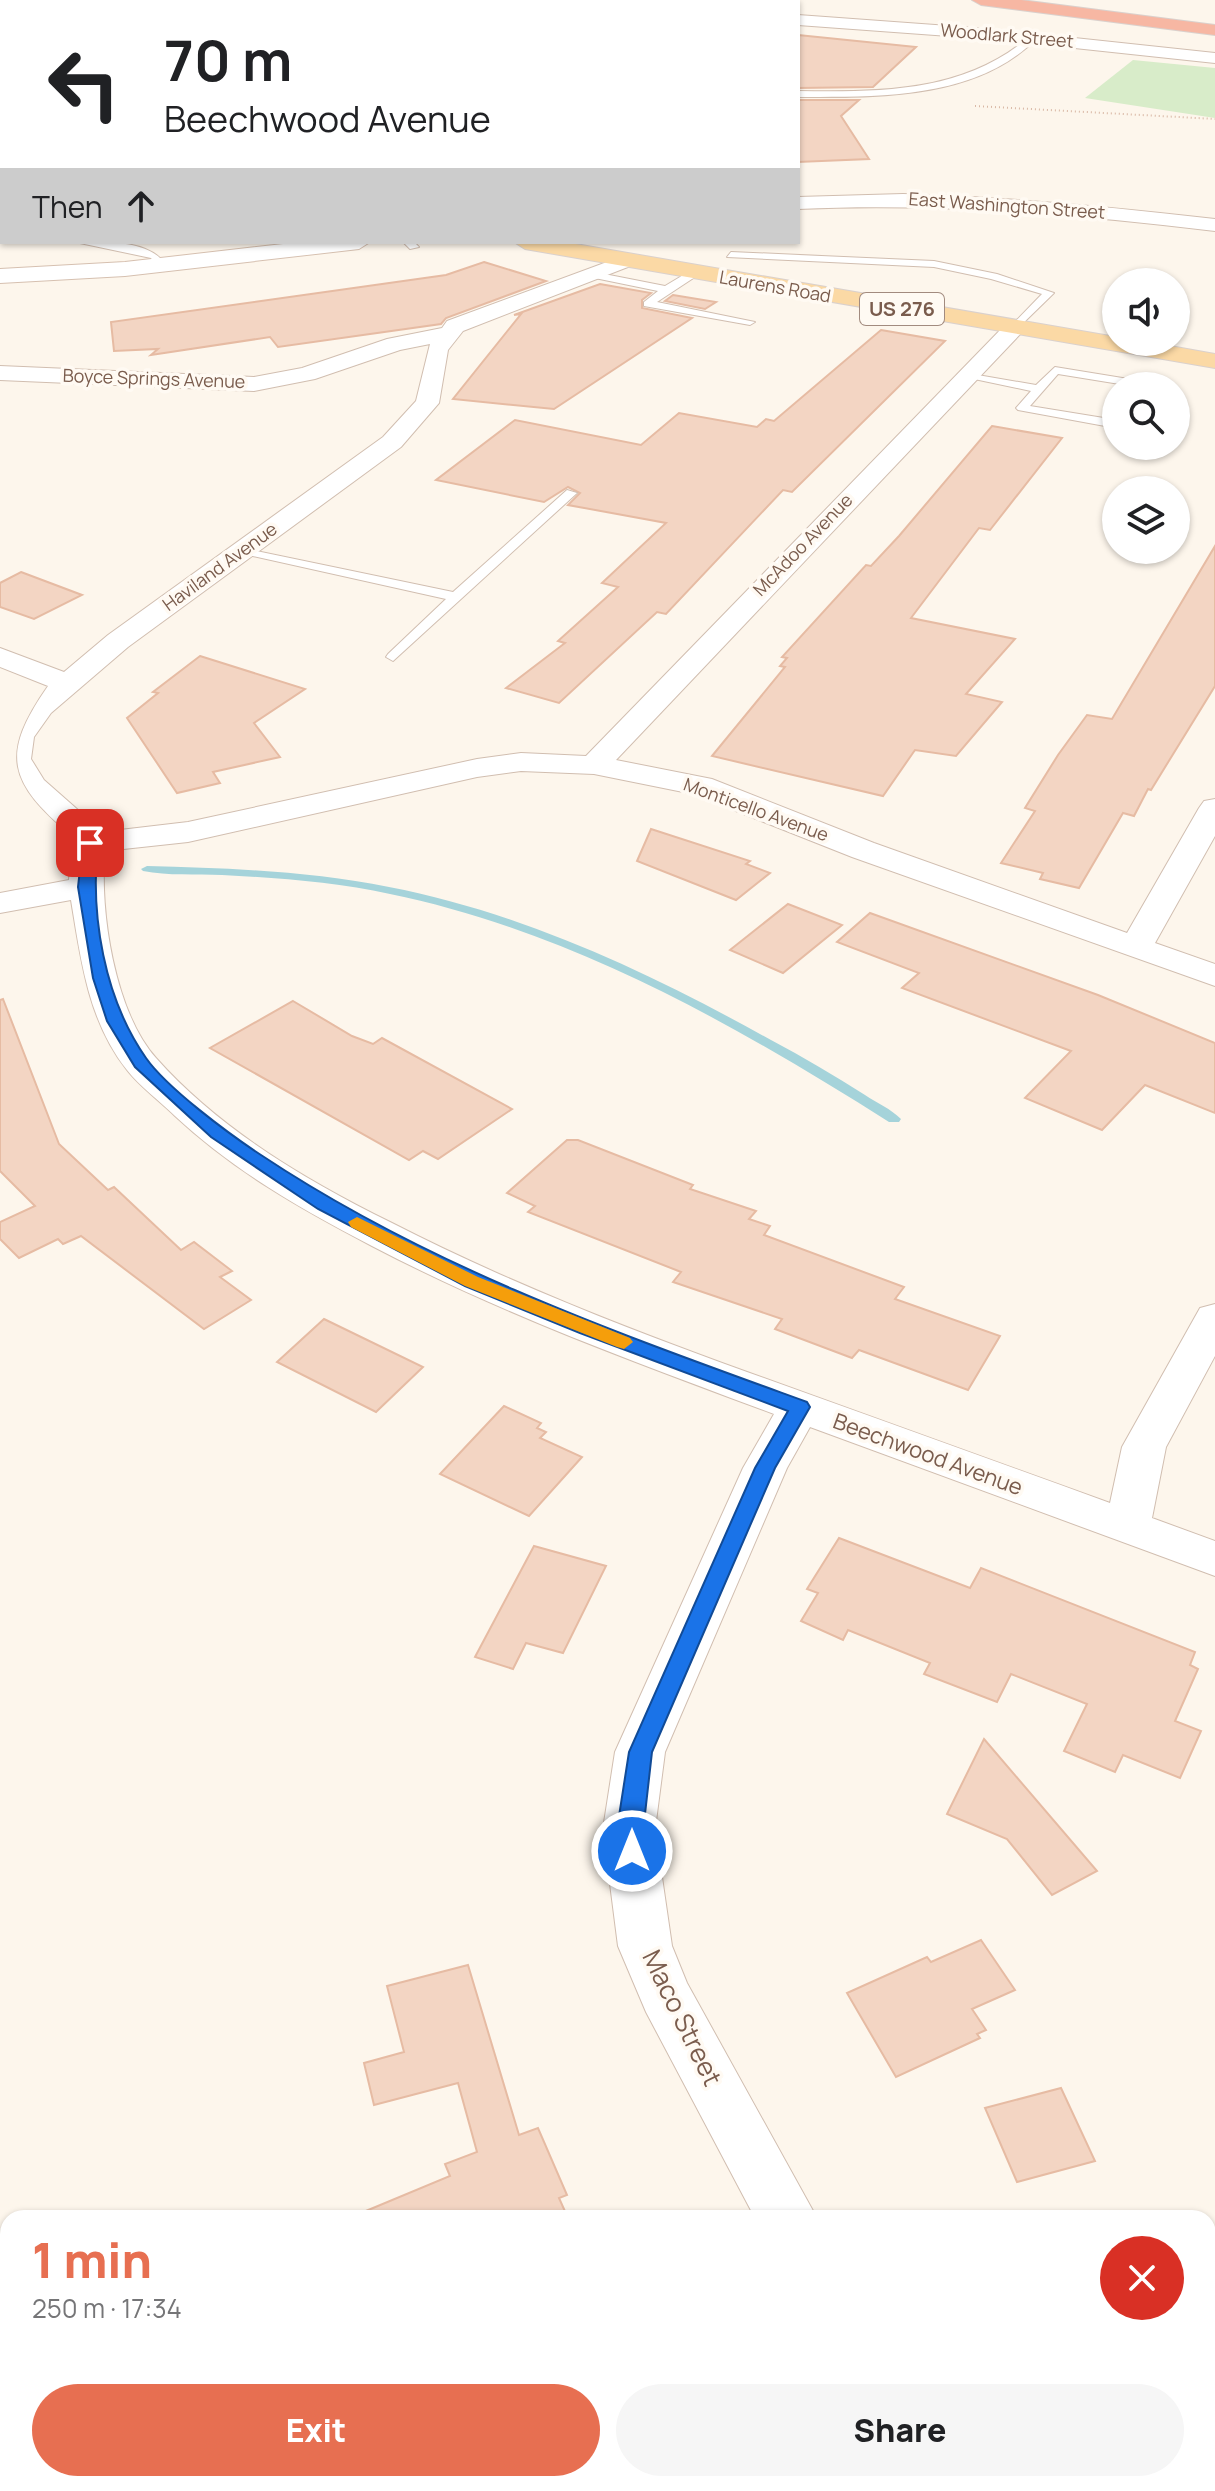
<!DOCTYPE html>
<meta charset="utf-8">
<style>
body{margin:0;font-family:Manrope,sans-serif;background:#f6f6f6;color:#202124;height:100vh;display:flex;flex-direction:column;font-size:30px;white-space:nowrap}
*{box-sizing:border-box;margin:0}
p{font-size:26px;color:#757577}
.icon{flex:none;width:44px;height:44px;fill:none;stroke:currentColor;stroke-width:2;stroke-linecap:round;stroke-linejoin:round}
.map{position:relative;flex:1;overflow:hidden}
.sheet{position:absolute;left:0px;top:2210px;width:1216px;height:282px;display:flex;flex-direction:column;background:#fff;border-radius:24px 24px 0 0;box-shadow:0 2px 6px #0004}
.sheet>*{flex:none}
.top-card{position:absolute;left:0px;top:0px;width:800px;height:244px;box-shadow:0 2px 6px #0004;background:#fff;color:#202124;overflow:hidden}
.controls{position:absolute;left:1102px;top:268px;display:grid;gap:16px}
.controls a{display:grid;place-items:center;width:88px;height:88px;border-radius:50%;background:#fff;box-shadow:0 2px 6px #0004;font-size:40px}
.pin{position:absolute;display:grid;place-items:center;width:68px;height:68px;color:#fff;margin:-34px;border-radius:16px;box-shadow:0 4px 12px #0006}
.me{position:absolute;width:88px;margin:-44px;rotate:0deg;stroke-linejoin:round;filter:drop-shadow(0 0 6px #0008)}
.turn{display:flex;align-items:center;gap:28px;height:168px;padding:0 32px;font-size:36px}
.turn .icon{width:104px;height:104px;stroke-width:2.5}
.turn b{display:block;font-size:56px;line-height:68px}
.then{display:flex;align-items:center;height:76px;padding:0 32px;background:#0003;gap:16px;font-size:30px}
.round{display:grid;place-items:center;flex:none;width:84px;height:84px;border-radius:42px;background:#f6f6f6}
.headline{display:flex;align-items:center;justify-content:space-between;height:136px;padding:0 32px}
h1{font-size:48px;font-weight:800;line-height:60px;color:#e76f51}
.cta{display:flex;gap:16px;margin-top:auto;padding:16px 32px}
.cta a{flex:1;height:92px;border-radius:48px;background:#e76f51;color:#fff;font-size:32px;font-weight:800;line-height:92px;text-align:center}
.cta a+a{background:#f6f6f6;color:#202124}
.map>svg:first-child{display:block}
</style>
<div class="map">
<svg width="1215" height="2491" viewBox="0 0 1215 2491">
<rect width="100%" height="100%" fill="#fdf6ec"/>
<path fill="#d8ecc9" d="M1133 60 1215 68V118L1085 98Z"/>
<g fill="none" stroke-linecap="round" stroke-linejoin="round">
<path fill="#a5d3da" fill-rule="evenodd" d="M147 866C228 868 309 871 389 887 524 913 652 974 771 1040 803 1057 835 1076 865 1095 877 1103 891 1109 901 1119L899 1122H889C736 1025 570 931 390 894 335 882 278 878 222 875 196 874 168 876 143 871L141 869Z"/>
</g>
<g fill="#f3d5c3" stroke="#e6bba3" stroke-width="2">
<path d="M798 35 916 47 873 87 798 88Z"/>
<path d="M798 100H859L841 116 869 159 798 162Z"/>
<path d="M484 262 546 281 446 318 441 324 278 347 270 337 151 355 158 349 114 351 111 322 446 275Z"/>
<path d="M600 284 651 293 642 300V308L692 318 554 409 453 399 521 314 514 315Z"/>
<path d="M673 295 716 302 705 309 665 301Z"/>
<path d="M881 330 945 341 792 492 783 490 666 614 657 612 559 703 506 688 565 643 558 641 618 587 602 583 666 523 568 505 580 493 568 487 544 502 436 480 515 420 641 445 679 413 757 427 766 419 774 421Z"/>
<path d="M992 426 1062 438 990 530 979 528 911 618 1015 639 966 694 1002 702 956 756 915 750 883 796 712 756 785 667 780 666 787 658 782 657 866 565 871 566 899 536Z"/>
<path d="M1215 546V686L1151 790 1148 789 1134 816 1123 813 1079 888 1040 879 1043 873 1001 863 1035 811 1025 808 1058 755 1087 715 1112 719Z"/>
<path d="M21 572 82 595 34 619 0 607V583Z"/>
<path d="M200 656 305 689 254 723 280 757 213 772 220 783 177 793 127 718 158 693 153 692Z"/>
<path d="M651 829 750 861 746 864 770 873 736 900 637 861Z"/>
<path d="M788 904 842 925 783 973 730 950Z"/>
<path d="M870 913 1098 995 1215 1043V1113L1145 1085 1102 1130 1025 1098 1071 1051 902 988 919 973 837 942Z"/>
<path d="M3 999 59 1144 108 1190 114 1187 181 1250 194 1242 232 1271 220 1277 251 1300 204 1329 81 1236 63 1244 58 1239 19 1258 0 1239V1222L35 1206 0 1171V1000Z"/>
<path d="M293 1001 352 1036 373 1044 382 1038 512 1109 438 1159 423 1151 409 1160 210 1048Z"/>
<path d="M567 1140H578L693 1185 690 1189 756 1211 749 1219 770 1226 764 1235 904 1287 895 1299 1000 1336 968 1390 859 1350 852 1358 775 1329 782 1319 673 1282 681 1272 528 1212 535 1206 507 1193Z"/>
<path d="M324 1319 423 1367 376 1412 277 1362Z"/>
<path d="M504 1406 541 1423 537 1428 546 1432 540 1438 582 1457 529 1516 440 1474Z"/>
<path d="M839 1538 970 1588 981 1568 1195 1652 1190 1665 1198 1669 1175 1721 1201 1731 1180 1778 1123 1755 1115 1772 1064 1751 1087 1704 1011 1674 997 1702 924 1674 930 1663 848 1630 843 1640 801 1621 818 1593 807 1589Z"/>
<path d="M534 1546 606 1566 563 1653 526 1643 513 1669 475 1657Z"/>
<path d="M984 1739 1097 1871 1052 1895 1007 1839 947 1814Z"/>
<path d="M981 1940 1015 1990 972 2009 986 2030 977 2034 980 2038 896 2077 847 1993 927 1957 931 1962Z"/>
<path d="M468 1965 519 2135 538 2128 567 2195 559 2198 568 2218H349L450 2176 445 2164 477 2152 458 2083 374 2105 364 2063 404 2052 387 1986Z"/>
<path d="M1061 2088 1095 2161 1017 2182 985 2108Z"/>
</g>
<g fill="none" stroke-linecap="round" stroke-linejoin="round">
<defs>
<g id="lane">
<path d="M0 1H5V2L0 5Z"/>
<path d="M1030 36 1037 38C977 100 877 97 798 97V91C879 92 965 93 1030 36Z"/>
<path d="M2 183V189L0 190V184Z"/>
<rect x="0" y="222" width="2" height="6"/>
<path d="M75 242C104 242 149 239 166 265L157 267 151 258Z"/>
<path d="M403 242H414L419 247 410 249Z"/>
<path d="M731 252 934 261 997 274 1054 293 1015 331 1011 330V326L1042 294 991 279 934 267 727 257Z"/>
<path d="M589 271 665 286 690 271H698V275L657 302 755 322 750 325 644 306V302L658 291 585 276V272Z"/>
<path d="M1055 367 1153 383 1159 386H1132L1058 374 1030 406 1116 420V428L1018 410 1016 408 1031 391 960 376 966 373 1036 385Z"/>
<path d="M567 490 577 493 393 661 386 657 388 654 446 599 235 552 242 548 453 592Z"/>
</g>
<g id="street">
<path d="M798 15 990 29 1215 53V63L990 39 798 25Z"/>
<path d="M903 194C1007 197 1111 207 1215 219V231C1076 214 938 203 798 209V197Z"/>
<path d="M626 255 633 257 636 261 633 265 463 331 448 350 439 403 401 447 128 647 51 713 34 737 31 759 44 780 103 832 188 822 477 759 521 753 586 756 1007 323H1023L1026 328 616 760 712 779 874 843 1127 933 1199 808 1204 801 1215 799V836L1155 943 1215 964V986L852 857 693 794 594 774 521 771 477 777 188 842 105 851C99 911 115 1012 156 1058 220 1130 307 1181 392 1223 507 1282 626 1328 747 1372 868 1415 989 1459 1110 1503L1122 1447 1200 1308 1215 1304V1356L1166 1447 1152 1518 1215 1541V1576L810 1427 787 1468 665 1752 655 1829 672 1946 687 1983 817 2218H755L646 2012 618 1946 603 1829 615 1752 743 1468 774 1414C637 1363 502 1314 372 1246 301 1209 234 1171 175 1116 160 1101 140 1087 127 1070 88 1021 81 960 71 900L0 913V893L69 880 72 836C8 782 0 755 48 686L0 667V648L64 672 108 635 383 437 416 401 430 344 400 350 315 379 254 391 0 380V366L254 377 302 368 387 339 442 328 447 321Z"/>
<path d="M904 2484H969L972 2491H907Z"/>
</g>
<g id="secondary">
<path d="M683 0H709L681 2Z"/>
<path d="M301 242H370L359 249 125 276 0 283V269L125 262Z"/>
</g>
<g id="primary">
<path d="M0 104 2 105V117L0 116Z"/>
<path d="M514 242H564L1116 337V342H1148L1215 354V368L525 249Z"/>
</g>
<path id="highway" d="M972 0H1021L1215 25V35L981 5Z"/>
</defs>
<use href="#lane" stroke="#d1beb0" stroke-width="2"/>
<use href="#street" stroke="#d1beb0" stroke-width="2"/>
<use href="#secondary" stroke="#d6c0b0" stroke-width="2"/>
<use href="#primary" stroke="#dad1cd" stroke-width="2"/>
<use href="#highway" stroke="#dad1cd" stroke-width="2"/>
<path stroke="#d9b8a5" stroke-width="2" stroke-dasharray="1 3" stroke-linecap="butt" d="M975 106 1215 119"/>
<use href="#lane" fill="#fff" fill-rule="evenodd"/>
<use href="#street" fill="#fff" fill-rule="evenodd"/>
<use href="#secondary" fill="#fff" fill-rule="evenodd"/>
<use href="#primary" fill="#fbd9a5" fill-rule="evenodd"/>
<use href="#highway" fill="#f7b7a3" fill-rule="evenodd"/>
</g>
<path fill="#1a73e8" stroke="#114b97" stroke-width="2" d="M90 839 98 843C90 915 104 998 146 1058 167 1088 229 1134 261 1155 431 1268 617 1333 807 1402L810 1407 775 1468 652 1752 640 1858 632 1861 623 1858 617 1829 629 1752 755 1468 788 1411 580 1333 465 1286 318 1209 211 1137 135 1067 107 1021 93 978 78 887 83 843Z"/>
<path fill="#f59e0b" d="M357 1217 478 1277 630 1338 633 1342 624 1349 617 1347 465 1286 351 1227 348 1222Z"/>
<g text-anchor="middle" stroke-width="7" stroke-linejoin="round" paint-order="stroke">
<g font-size="18" fill="#7a5c4d" stroke="#fffaf3">
<text transform="translate(1007 36) rotate(5)" y="6">Woodlark Street</text>
<text transform="translate(1007 206) rotate(4)" y="6">East Washington Street</text>
<text transform="translate(775 287) rotate(10)" y="6">Laurens Road</text>
<text transform="translate(154 379) rotate(2)" y="6">Boyce Springs Avenue</text>
<text transform="translate(803 545) rotate(-46)" y="6">McAdoo Avenue</text>
<text transform="translate(220 567) rotate(-36)" y="6">Haviland Avenue</text>
<text transform="translate(756 810) rotate(20)" y="6">Monticello Avenue</text>
</g>
<rect fill="#fffaf3" stroke="#a28b7f" stroke-width="2" x="860" y="293" width="84" height="32" rx="6"/>
<g font-size="20" font-weight="bold" fill="#7a5c4d">
<text x="902" y="316">US 276</text>
</g>
<g font-size="22" fill="#7a5c4d" stroke="#fffaf3">
<text transform="translate(928 1454) rotate(20)" y="8">Beechwood Avenue</text>
</g>
<g font-size="26" fill="#7a5c4d" stroke="#fffaf3">
<text transform="translate(682 2018) rotate(64)" y="9">Maco Street</text>
</g>
</g>
</svg>
<div class="controls">
<a><svg class="icon" aria-label="sound" viewBox="0 0 24 24"><path d="M4 9h4l5-4v14l-5-4H4zM17 9q2 3 0 6"/></svg></a>
<a><svg class="icon" aria-label="search" viewBox="0 0 24 24"><circle cx="10" cy="10" r="6"/><path d="M15 15l6 6"/></svg></a>
<a><svg class="icon" aria-label="layers" viewBox="0 0 24 24"><path d="M12 4l9 5-9 5-9-5zM3 14l9 5 9-5"/></svg></a>
</div>
<div class="pin" style="left:90px;top:843px;background:#d93025"><svg class="icon" aria-label="arrive" viewBox="0 0 24 24"><path d="M6 21V4h12l-3 4 3 4H6"/></svg></div>
<svg class="me" style="left:632px;top:1851px" viewBox="-20 -20 40 40"><circle r="17" fill="#1a73e8" stroke="#fff" stroke-width="3"/><path d="M0-11L8 9 0 5-8 9z" fill="#fff"/></svg>
<div class="top-card">
<div class="turn"><svg class="icon" aria-label="left" viewBox="0 0 24 24"><path d="M17 20v-9H6M10 6l-5 5 5 5"/></svg><div><b>70 m</b>Beechwood Avenue</div></div>
<div class="then">Then<svg class="icon" aria-label="ahead" viewBox="0 0 24 24"><path d="M12 20V5M6 11l6-6 6 6"/></svg></div>
</div>
<section class="sheet">
<div class="headline"><div><h1>1 min</h1><p>250 m · 17:34</p></div><a class="round" style="background:#d93025;color:#fff"><svg class="icon" aria-label="close" viewBox="0 0 24 24"><path d="M6 6l12 12M18 6L6 18"/></svg></a></div>
<div class="cta"><a>Exit</a><a>Share</a></div>
</section>
</div>
